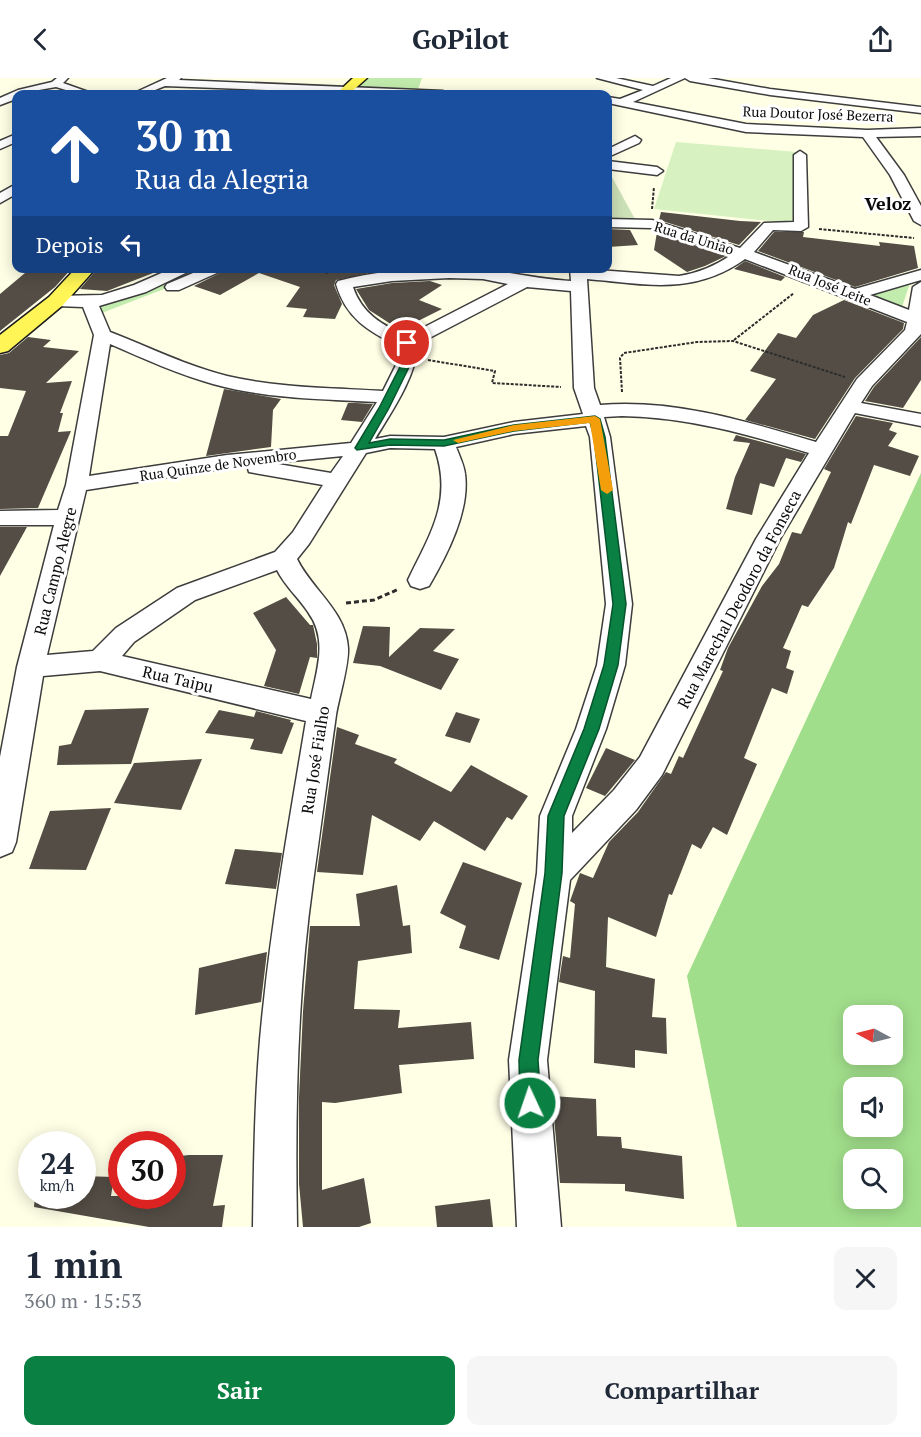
<!DOCTYPE html>
<html lang="pt">
<meta charset="utf-8">
<style>
body{margin:0;font-family:"PT Serif",serif;background:#f6f6f7;color:#1f2937;height:100vh;display:flex;flex-direction:column;font-size:22px;white-space:nowrap}
*{box-sizing:border-box;margin:0}
p{font-size:20px;color:#747a83}
.icon{flex:none;width:33px;height:33px;fill:none;stroke:currentColor;stroke-width:2;stroke-linecap:round;stroke-linejoin:round}
.map{position:relative;height:1149px;overflow:hidden}
.side{display:flex;flex-direction:column;background:#fff;flex:1}
.side>*{flex:none}
.top-card{position:absolute;left:12px;top:12px;width:600px;height:183px;border-radius:12px;box-shadow:0 3px 15px #0003;background:#1a4fa0;color:#fff;overflow:hidden}
.needle{width:39px;rotate:277deg}
.controls{position:absolute;left:843px;top:927px;display:grid;gap:12px}
.controls a{display:grid;place-items:center;width:60px;height:60px;border-radius:12px;background:#fff;box-shadow:0 3px 15px #0003;font-size:30px}
.speed{position:absolute;left:18px;top:1053px;display:flex;gap:12px;font-size:30px;font-weight:700;text-align:center}
.speed>*{display:grid;place-content:center;width:78px;height:78px;border-radius:50%;background:#fff;box-shadow:0 3px 15px #0003;line-height:1}
.speed small{font-size:15px;font-weight:400}
.speed .limit{border:9px solid #d22;background:#fff;color:#111}
.pin{position:absolute;display:grid;place-items:center;width:51px;height:51px;color:#fff;margin:-26px;border:3px solid #fff;border-radius:50%;box-shadow:0 2px 6px #0007}
.me{position:absolute;width:66px;margin:-33px;rotate:357deg;stroke-linejoin:round;filter:drop-shadow(0 0 4px #0008)}
.turn{display:flex;align-items:center;gap:21px;height:126px;padding:0 24px;font-size:27px}
.turn .icon{width:78px;height:78px;stroke-width:2.5}
.turn b{display:block;font-size:42px;line-height:51px}
.then{display:flex;align-items:center;height:57px;padding:0 24px;background:#0003;gap:12px;font-size:22px}
.round{display:grid;place-items:center;flex:none;width:63px;height:63px;border-radius:12px;background:#f6f6f7}
.head{display:flex;align-items:center;justify-content:space-between;height:102px;padding:0 24px}
h1{font-size:36px;font-weight:800;line-height:45px}
.primary-button{display:flex;gap:12px;margin-top:auto;padding:12px 24px}
.primary-button a{flex:1;height:69px;border-radius:12px;background:#0b8043;color:#fff;font-size:24px;font-weight:800;line-height:69px;text-align:center}
.primary-button a+a{background:#f6f6f7;color:#1f2937}
header{display:flex;justify-content:space-between;align-items:center;height:78px;padding:0 24px;background:#fff;font-size:27px;font-weight:800}
.map>svg:first-child{display:block}
</style>
<header><svg class="icon" aria-label="back" viewBox="0 0 24 24"><path d="M15 5l-7 7 7 7"/></svg>GoPilot<svg class="icon" aria-label="share" viewBox="0 0 24 24"><path d="M12 15V3M7 8l5-5 5 5M5 13v7h14v-7"/></svg></header>
<div class="map">
<svg width="921" height="1149" viewBox="0 0 921 1149">
<rect width="100%" height="100%" fill="#ffffe6"/>
<g fill="#c2ecad">
<path d="M363 0H422L417 14 353 10Z"/>
<path d="M183 191H216L94 238 93 223Z"/>
<path d="M912 199 901 232 865 218Z"/>
</g>
<path fill="#a1de8b" fill-rule="evenodd" d="M921 395V1149H737L687 898ZM854 938H892V976H854ZM854 1010H892V1048H854ZM854 1082H892V1120H854Z"/>
<path fill="#cce1b7" d="M608 92 635 141H608Z"/>
<path fill="#d7f2c0" d="M676 64 797 74 799 146 654 131Z"/>
<g fill="#534d45">
<path d="M661 134 740 143 761 144 739 167 659 142Z"/>
<path d="M608 151 630 152 638 167 608 169Z"/>
<path d="M657 154 726 178 705 188 687 194 654 172Z"/>
<path d="M774 154H804L803 159 880 168 879 164 914 168 918 190 855 209 758 173Z"/>
<path d="M745 183 785 199 781 203 734 191Z"/>
<path d="M25 190H72L55 209 0 253V216L25 195Z"/>
<path d="M98 190H166L107 213 80 211Z"/>
<path d="M230 190H394L336 202 334 207 342 226 335 241 303 239 307 231 286 229 300 209 259 195 220 217 194 208Z"/>
<path d="M430 203 442 207 419 222 442 231 400 252 369 232 356 211 392 205Z"/>
<path d="M844 222 904 245 903 251 855 300 815 361 745 342 776 301 750 293 778 255 796 260 813 237Z"/>
<path d="M28 259 51 262 43 269 79 273 46 305 72 303 60 335H63L58 354 71 353 38 430 0 431V358H8L26 313 0 310V277L9 275Z"/>
<path d="M921 259V302L903 330 865 323 874 309Z"/>
<path d="M224 311 281 321 273 332 271 369 206 378Z"/>
<path d="M348 325H356L373 326 362 344 341 342Z"/>
<path d="M856 338 893 345 889 352 897 355 888 368 919 378 910 398 874 387 851 446 848 444 834 490 808 529 802 527 783 570 791 573 786 590 794 593 787 616 772 610 744 680 757 686 727 757 713 749 701 771 692 766 672 817 669 816 656 859 608 839 606 889 655 901 652 939 666 940 667 976 635 972V990L594 985 595 913 559 904 563 878 570 880 575 826 570 823 580 795 593 800 609 764 638 734 666 694 671 696 679 678 683 680 723 593 720 592 728 570 762 508 779 486 792 454 801 456 831 394 824 391Z"/>
<path d="M736 357 806 376 801 384 786 380 774 409 760 405 752 437 726 431 735 399 750 365 733 363Z"/>
<path d="M0 449H27L0 498Z"/>
<path d="M286 519 310 547H313L317 566V580L310 579 299 616 264 608 276 572 253 535Z"/>
<path d="M363 548 390 549 389 579 420 550 455 551 433 573 459 581 441 612 380 588 353 585Z"/>
<path d="M149 630 131 686 57 687 59 668 71 666 85 632Z"/>
<path d="M219 632 254 639 256 633 291 642 290 644 294 645 282 676 250 671 254 661 205 655Z"/>
<path d="M456 634 480 641 470 665 445 658Z"/>
<path d="M337 649 359 657 355 666 397 681 394 685 451 714 471 687 528 718 512 742 507 739 485 773 434 743 420 763 372 737 363 797 317 794Z"/>
<path d="M606 670 635 682 605 718 586 710Z"/>
<path d="M202 681 181 732 114 725 134 685Z"/>
<path d="M111 730 86 792 29 791 50 733Z"/>
<path d="M235 771 282 775 276 811 225 806Z"/>
<path d="M463 784 522 805 499 882 459 870 466 848 440 835Z"/>
<path d="M397 807 403 848 410 847 412 875 358 883 354 931 400 932 398 950 471 944 474 981 399 987 402 1015 335 1025 322 1024V1112L364 1100 371 1145 359 1149H303L299 1106V1019L303 933 310 848H360L356 816Z"/>
<path d="M267 874 261 924 195 937 199 890Z"/>
<path d="M552 1018 596 1021 597 1058 621 1059 622 1070 682 1078 684 1121 625 1113V1106L560 1105Z"/>
<path d="M189 1077H223L213 1128 225 1127 222 1149H149L34 1129 35 1118H82V1098L114 1099 111 1118H172V1079Z"/>
<path d="M490 1121 493 1149H437L435 1128Z"/>
</g>
<g fill="none" stroke-linecap="round" stroke-linejoin="round">
<defs>
<g id="street">
<path d="M57 0H68L63 5 94 16H79L56 9 16 16V21L0 27V20L18 12 52 4Z"/>
<path d="M167 0H181L179 2 443 13 448 16H375L165 8 145 16H132Z"/>
<path d="M597 0H616L653 8 671 0H708L770 11 921 29V35L770 17 690 3 685 0 633 24 746 46 867 52 921 50V58L876 59 904 97 921 128V147L914 143 890 97 863 59 746 54 608 25V19L620 21 643 12Z"/>
<path d="M16 56V64L0 71V63Z"/>
<path d="M635 58 641 62 639 65 608 79V71Z"/>
<path d="M800 73 806 77 808 149 801 153 773 152 754 174 855 211 921 192V202L870 217 909 232 913 209 921 204V256L872 308 861 325 921 336V348L855 335 780 461 662 697 636 732 570 802 547 982 561 1149H517L509 982 537 795 540 738 576 651 597 587 606 526 590 359 586 348 514 356 456 369C459 377 464 387 465 396 470 433 447 477 429 508L420 511 411 508 408 502C430 456 453 423 435 371L390 370 366 375 309 466 297 481C312 512 346 533 348 570 349 587 339 619 336 637 328 693 321 748 313 804 297 918 295 1034 297 1149H253C254 1076 255 1003 263 931 273 834 290 739 306 643L100 593 43 598 16 764 12 774 0 779V679L17 589 54 447H0V433L58 432 66 407 94 257 83 229 56 228 48 223 56 218 102 217 134 207 173 190H196L146 214 99 228 110 254C149 269 187 288 227 298 278 310 331 310 383 313L400 279 398 268C368 253 346 240 336 206L338 203C381 192 440 186 484 191 513 195 541 201 571 203L570 190 679 198C698 195 715 188 731 177L651 150 608 149V141L652 142 740 170 764 145 794 144V77ZM745 181 907 244 905 252 857 301 816 364C745 343 675 321 600 327L594 310 587 201C646 206 693 218 745 181ZM449 200 483 201 508 206 407 258C382 247 362 236 353 209L392 203ZM527 209 571 213 574 310 583 336 514 344 444 359 390 358 375 361C389 338 420 293 416 267ZM110 266C144 281 178 296 213 306 267 321 322 321 377 324L351 365 227 377 89 398ZM622 338C687 339 747 356 809 375L756 461 640 679 614 712 572 755V738L606 651 625 587 632 526 610 359 604 339ZM343 378 331 395 272 385ZM247 387 249 394 323 407 293 454 275 474 177 510 116 550 93 573 47 577 86 412ZM277 492C285 508 298 519 308 534 328 561 317 591 311 621L122 578 134 564 195 522Z"/>
<path d="M608 83 657 89 663 93 657 97 608 91Z"/>
<path d="M16 106V116L0 125V115Z"/>
<path d="M205 190H228L179 212H167L165 209 167 206Z"/>
</g>
<g id="primary">
<path d="M353 0H367L349 16H336Z"/>
<path d="M76 190H96L63 227 8 273 0 275V257L49 219Z"/>
</g>
</defs>
<use href="#street" stroke="#3d3d3d" stroke-width="3"/>
<use href="#primary" stroke="#1b1b1b" stroke-width="3"/>
<g stroke="#2c2c2c" stroke-width="2" stroke-dasharray="3 1.5" stroke-linecap="butt">
<path d="M652 131 654 109"/>
<path d="M819 151 914 160"/>
<path d="M317 190 328 195"/>
<path d="M734 262 794 215"/>
<path d="M428 282 495 293 492 305 561 309"/>
<path d="M622 314 620 280 624 275 697 264 733 263 845 299"/>
</g>
<path stroke="#2c2c2c" stroke-width="3" stroke-dasharray="5 3" stroke-linecap="butt" d="M346 525 374 522 399 511"/>
<use href="#street" fill="#fff" fill-rule="evenodd"/>
<use href="#primary" fill="#fff556" fill-rule="evenodd"/>
</g>
<path fill="#0b8043" stroke="#07532c" stroke-width="1.5" d="M407 262 412 265 414 279 389 330 369 365 390 361 444 362 514 347 595 338 600 341 605 359 626 526 618 587 599 651 564 738 562 795 538 982 541 1025 538 1032 530 1035 523 1032 520 1025 519 982 545 795 548 738 584 651 604 587 613 526 594 359 590 344 514 353 444 368 390 367 357 372 355 370 379 330 405 279 403 265Z"/>
<path fill="#f59e0b" d="M595 338 600 341 613 412 607 416 601 412 590 345 514 353 458 365 453 362 514 347Z"/>
<g text-anchor="middle" stroke-width="6" stroke-linejoin="round" paint-order="stroke">
<g font-size="14" fill="#0a0a0a" stroke="#fff">
<text transform="translate(818 36) rotate(2)" y="5">Rua Doutor José Bezerra</text>
<text transform="translate(694 160) rotate(17)" y="5">Rua da União</text>
<text transform="translate(830 207) rotate(22)" y="5">Rua José Leite</text>
<text transform="translate(218 387) rotate(-8)" y="5">Rua Quinze de Novembro</text>
</g>
<g font-size="16" fill="#0a0a0a" stroke="#fff">
<text transform="translate(55 493) rotate(-76)" y="6">Rua Campo Alegre</text>
<text transform="translate(739 521) rotate(-62)" y="6">Rua Marechal Deodoro da Fonseca</text>
<text transform="translate(178 601) rotate(13)" y="6">Rua Taipu</text>
<text transform="translate(315 682) rotate(-81)" y="6">Rua José Fialho</text>
</g>
<g font-size="18" font-weight="bold" fill="#0a0a0a" stroke="#fff">
<text x="888" y="132">Veloz</text>
</g>
</g>
</svg>
<div class="controls">
<a><svg class="needle" viewBox="-14 -14 28 28"><path d="M0-13l5 13h-10z" fill="#e53935"/><path d="M0 13l5-13h-10z" fill="#747a83"/></svg></a>
<a><svg class="icon" aria-label="sound" viewBox="0 0 24 24"><path d="M4 9h4l5-4v14l-5-4H4zM17 9q2 3 0 6"/></svg></a>
<a><svg class="icon" aria-label="search" viewBox="0 0 24 24"><circle cx="10" cy="10" r="6"/><path d="M15 15l6 6"/></svg></a>
</div>
<div class="speed"><div>24<small>km/h</small></div><div class="limit">30</div></div>
<div class="pin" style="left:407px;top:265px;background:#d93025"><svg class="icon" aria-label="arrive" viewBox="0 0 24 24"><path d="M6 21V4h12l-3 4 3 4H6"/></svg></div>
<svg class="me" style="left:530px;top:1025px" viewBox="-20 -20 40 40"><circle r="17" fill="#0b8043" stroke="#fff" stroke-width="3"/><path d="M0-11L8 9 0 5-8 9z" fill="#fff"/></svg>
<div class="top-card">
<div class="turn"><svg class="icon" aria-label="ahead" viewBox="0 0 24 24"><path d="M12 20V5M6 11l6-6 6 6"/></svg><div><b>30 m</b>Rua da Alegria</div></div>
<div class="then">Depois<svg class="icon" aria-label="left" viewBox="0 0 24 24"><path d="M17 20v-9H6M10 6l-5 5 5 5"/></svg></div>
</div>
</div>
<section class="side">
<div class="head"><div><h1>1 min</h1><p>360 m · 15:53</p></div><a class="round"><svg class="icon" aria-label="close" viewBox="0 0 24 24"><path d="M6 6l12 12M18 6L6 18"/></svg></a></div>
<div class="primary-button"><a>Sair</a><a>Compartilhar</a></div>
</section>
